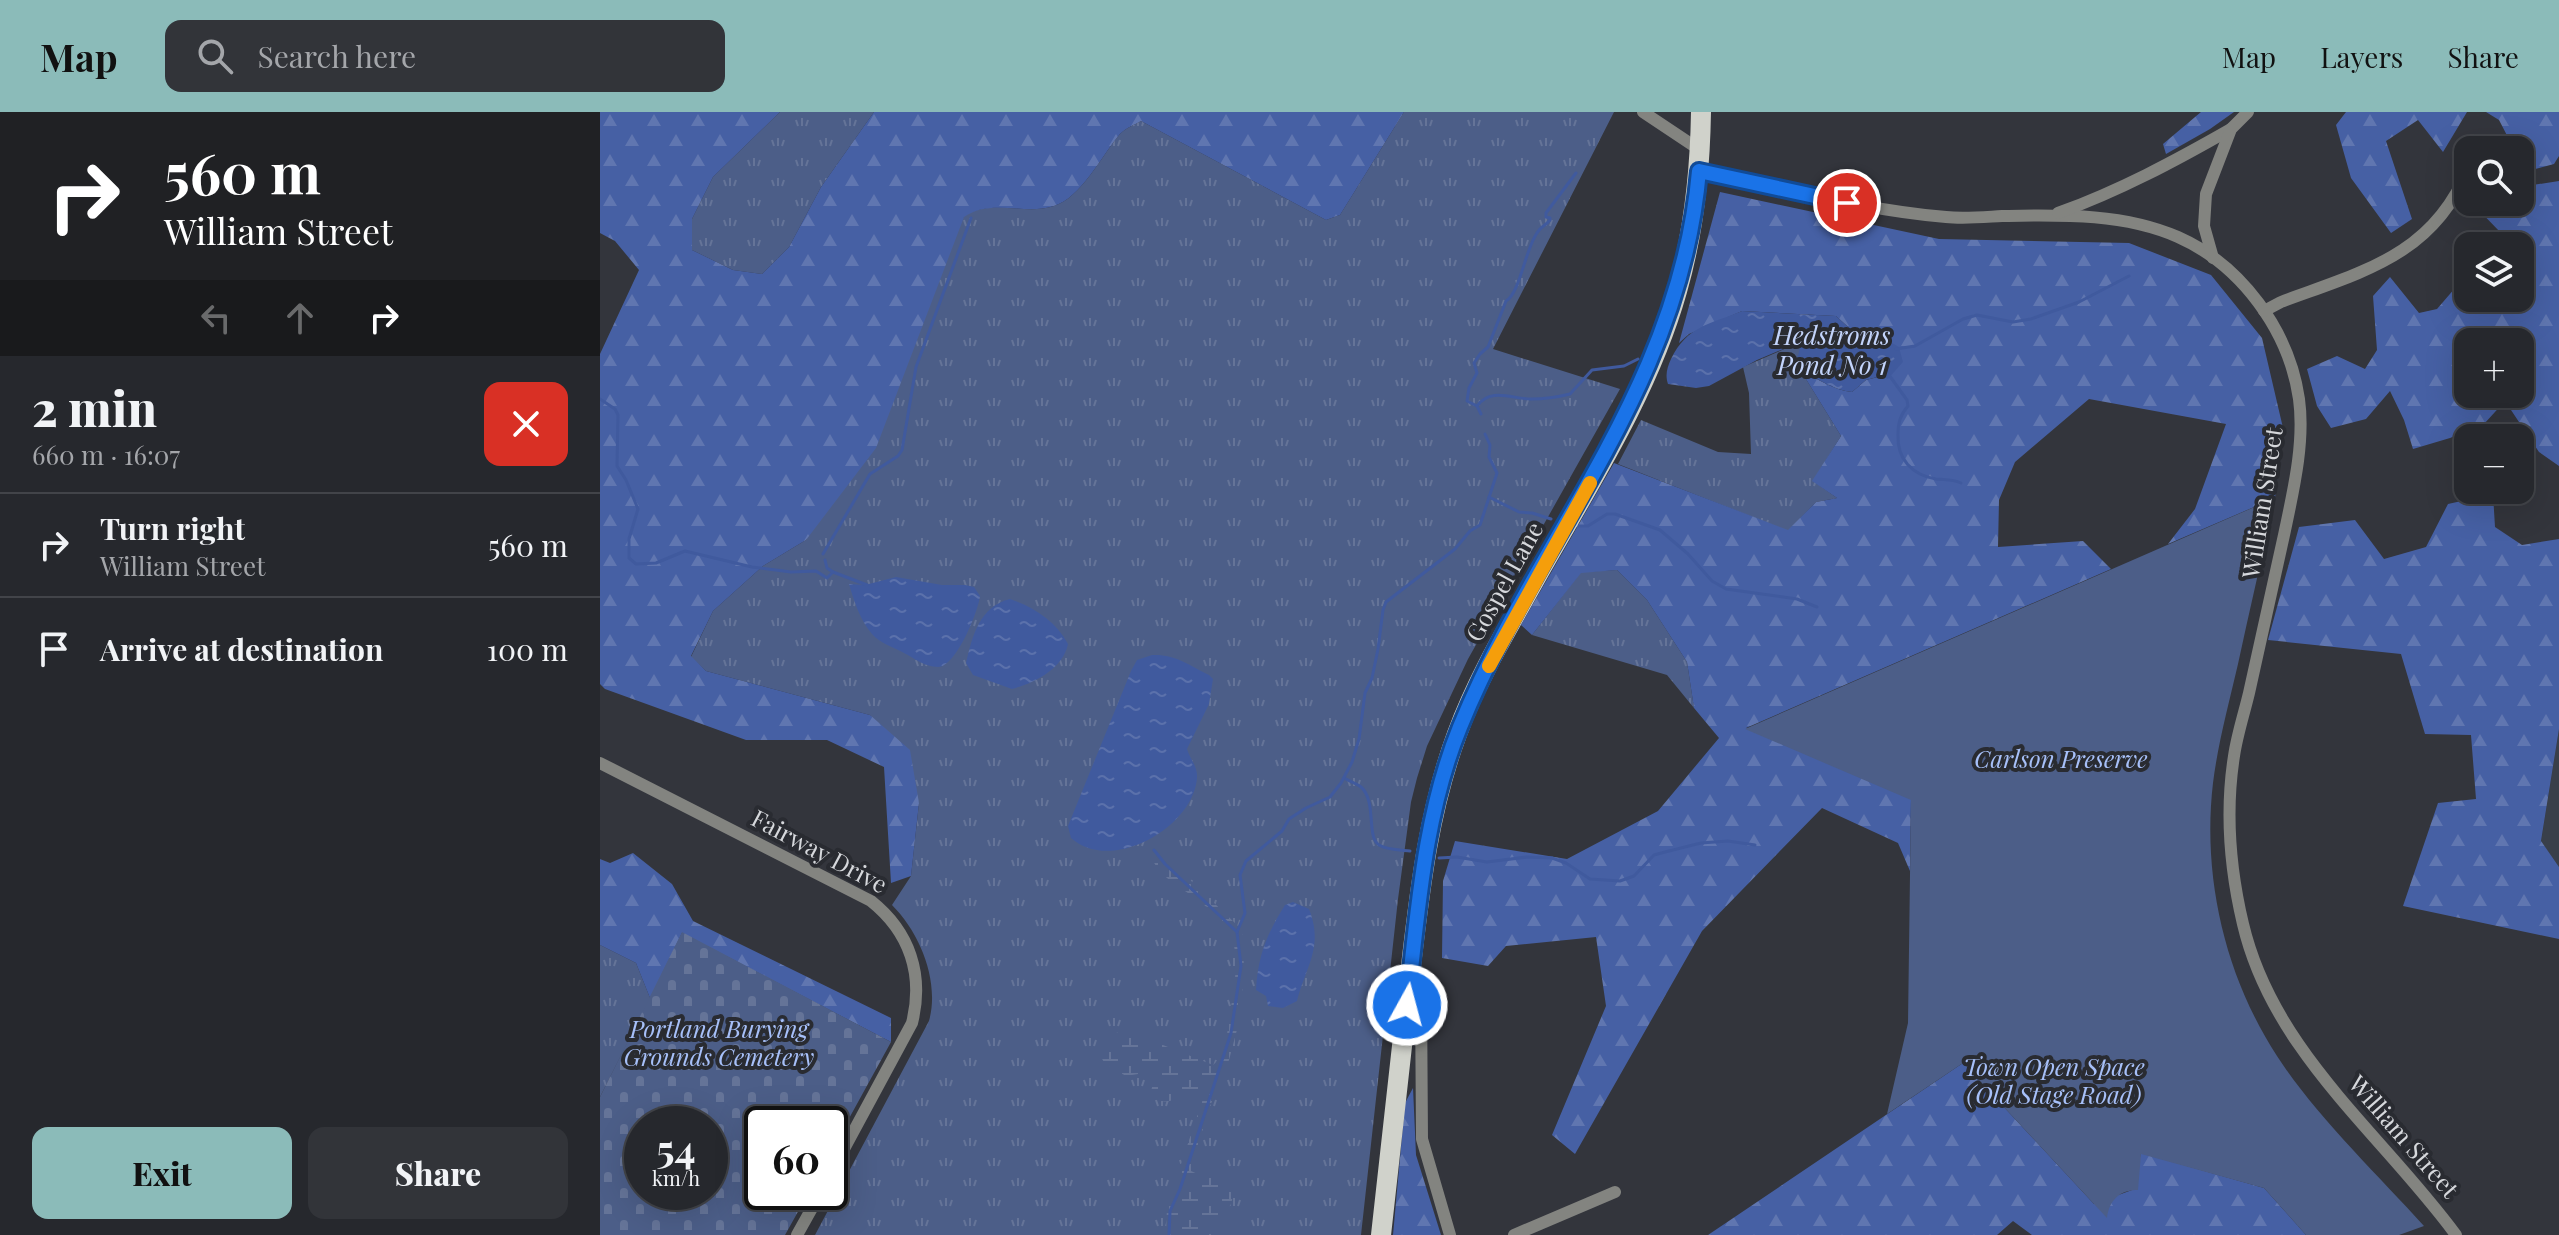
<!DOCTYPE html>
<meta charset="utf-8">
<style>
body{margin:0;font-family:"Playfair Display",serif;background:#323439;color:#f1f3f6;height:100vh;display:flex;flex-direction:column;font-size:30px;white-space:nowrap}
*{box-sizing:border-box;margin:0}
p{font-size:26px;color:#a4a6aa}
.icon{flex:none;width:44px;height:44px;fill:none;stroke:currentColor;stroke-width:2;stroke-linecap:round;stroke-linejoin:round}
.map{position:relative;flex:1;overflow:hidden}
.sheet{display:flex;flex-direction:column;background:#26282d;width:600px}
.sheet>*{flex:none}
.top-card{background:#202124;color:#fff;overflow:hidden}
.fabs{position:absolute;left:1854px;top:24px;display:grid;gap:16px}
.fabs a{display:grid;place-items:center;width:80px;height:80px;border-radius:16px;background:#26282d;box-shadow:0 8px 32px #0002,0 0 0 2px #424449;font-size:40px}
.speed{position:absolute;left:24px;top:994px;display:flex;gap:16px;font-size:40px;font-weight:700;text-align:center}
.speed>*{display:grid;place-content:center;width:104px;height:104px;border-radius:50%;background:#26282d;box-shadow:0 8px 32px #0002,0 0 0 2px #424449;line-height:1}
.speed small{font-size:20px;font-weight:400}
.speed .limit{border:4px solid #111;border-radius:12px;background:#fff;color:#111}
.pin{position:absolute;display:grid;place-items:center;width:68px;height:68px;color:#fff;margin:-34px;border:4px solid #fff;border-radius:50%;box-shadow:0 2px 8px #0007}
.me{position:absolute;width:88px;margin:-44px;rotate:7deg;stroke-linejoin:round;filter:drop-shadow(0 0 6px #0008)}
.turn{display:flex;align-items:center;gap:28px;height:168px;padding:0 32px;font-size:36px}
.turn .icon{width:104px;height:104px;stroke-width:2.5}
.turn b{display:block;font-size:56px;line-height:68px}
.lanes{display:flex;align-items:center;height:76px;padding:0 32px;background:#0003;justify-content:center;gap:40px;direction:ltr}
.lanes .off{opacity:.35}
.round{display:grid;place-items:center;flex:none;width:84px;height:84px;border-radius:16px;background:#323439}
.headline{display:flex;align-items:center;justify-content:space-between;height:136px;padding:0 32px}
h1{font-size:48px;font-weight:800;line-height:60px}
.primary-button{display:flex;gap:16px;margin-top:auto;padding:16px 32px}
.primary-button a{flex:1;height:92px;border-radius:16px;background:#8bbbb9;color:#111;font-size:32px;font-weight:800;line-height:92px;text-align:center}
.primary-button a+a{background:#323439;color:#f1f3f6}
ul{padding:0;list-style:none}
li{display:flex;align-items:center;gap:24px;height:104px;padding:0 32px;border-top:2px solid #424449}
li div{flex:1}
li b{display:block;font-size:30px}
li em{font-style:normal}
header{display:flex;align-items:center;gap:48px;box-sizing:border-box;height:112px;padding:0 40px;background:#8bbbb9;color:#111}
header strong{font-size:38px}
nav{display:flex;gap:44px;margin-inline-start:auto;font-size:28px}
.search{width:560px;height:72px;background:#323439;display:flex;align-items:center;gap:20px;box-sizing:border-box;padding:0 28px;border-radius:16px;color:#a4a6aa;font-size:30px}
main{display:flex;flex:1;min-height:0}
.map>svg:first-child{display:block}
</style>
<header>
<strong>Map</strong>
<div class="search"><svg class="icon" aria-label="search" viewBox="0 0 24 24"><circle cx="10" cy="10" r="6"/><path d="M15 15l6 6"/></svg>Search here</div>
<nav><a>Map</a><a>Layers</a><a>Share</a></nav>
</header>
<main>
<section class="sheet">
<div class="top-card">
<div class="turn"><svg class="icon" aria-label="right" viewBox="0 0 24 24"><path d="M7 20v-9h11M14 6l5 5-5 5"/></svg><div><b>560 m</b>William Street</div></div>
<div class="lanes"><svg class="icon off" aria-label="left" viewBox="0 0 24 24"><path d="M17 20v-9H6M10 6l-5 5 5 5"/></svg><svg class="icon off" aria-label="ahead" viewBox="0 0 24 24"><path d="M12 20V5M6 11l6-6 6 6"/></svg><svg class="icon" aria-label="right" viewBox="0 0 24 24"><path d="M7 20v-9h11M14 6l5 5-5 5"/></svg></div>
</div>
<div class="headline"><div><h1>2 min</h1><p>660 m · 16:07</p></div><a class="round" style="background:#d93025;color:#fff"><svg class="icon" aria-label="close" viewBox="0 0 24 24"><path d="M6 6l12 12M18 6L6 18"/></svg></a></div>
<ul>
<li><svg class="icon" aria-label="right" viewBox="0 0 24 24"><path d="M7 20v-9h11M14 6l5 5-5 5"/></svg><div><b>Turn right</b><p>William Street</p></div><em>560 m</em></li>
<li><svg class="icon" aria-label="arrive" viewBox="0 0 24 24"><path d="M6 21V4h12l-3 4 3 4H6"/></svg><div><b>Arrive at destination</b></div><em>100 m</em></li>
</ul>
<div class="primary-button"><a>Exit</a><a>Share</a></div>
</section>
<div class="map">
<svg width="1959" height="1123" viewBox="0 0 1959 1123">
<defs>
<pattern id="grass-tufts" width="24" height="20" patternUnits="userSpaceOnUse" patternTransform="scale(2)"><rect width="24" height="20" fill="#4c5e88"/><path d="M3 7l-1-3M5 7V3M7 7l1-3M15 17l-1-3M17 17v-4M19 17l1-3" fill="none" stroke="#657498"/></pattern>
<pattern id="forest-firs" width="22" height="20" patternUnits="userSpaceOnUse" patternTransform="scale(2)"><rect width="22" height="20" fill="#4660a4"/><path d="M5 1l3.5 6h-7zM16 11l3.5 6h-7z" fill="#6076b0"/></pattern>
<pattern id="wetland-marsh" width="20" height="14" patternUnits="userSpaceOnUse" patternTransform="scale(2)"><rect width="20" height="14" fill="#4c5e88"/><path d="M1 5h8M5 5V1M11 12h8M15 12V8" fill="none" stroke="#657498"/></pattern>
<pattern id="cemetery-stones" width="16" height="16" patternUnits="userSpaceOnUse" patternTransform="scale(2)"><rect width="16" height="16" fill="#4c5e88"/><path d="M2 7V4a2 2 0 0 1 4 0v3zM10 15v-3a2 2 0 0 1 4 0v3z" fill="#657498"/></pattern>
<pattern id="water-ripples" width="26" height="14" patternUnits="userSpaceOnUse" patternTransform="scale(2)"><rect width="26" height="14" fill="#405a9e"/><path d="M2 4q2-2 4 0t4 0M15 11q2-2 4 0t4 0" fill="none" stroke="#5b71ab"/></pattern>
</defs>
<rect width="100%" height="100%" fill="#33353c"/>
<path fill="#393f4a" d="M1959 617V755L1941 730Z"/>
<g fill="url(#grass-tufts)">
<path d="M180 0H274L221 75 189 135 162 162 133 158 92 138V107L113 65Z"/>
<path d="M804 0H1014L893 237 1020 277 868 547 827 634 817 666 811 690 798 787 761 1123H215L329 909C340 869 320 821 292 793L311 764 319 691 270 603 106 559 91 545 113 499 163 454 206 428 364 104C391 86 425 104 454 94 481 86 502 43 520 22 526 16 534 13 541 9L726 108 740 103Z"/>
<path d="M1203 229 1201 259 1241 324 1213 369 1237 386 1216 390 1188 419 1018 352 1041 308 1118 340 1151 342 1149 281 1143 255Z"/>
<path d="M1017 458 1047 488 1087 550 1094 596 1067 563 932 523 981 460Z"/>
<path d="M0 833 36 851 50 886 0 985Z"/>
</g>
<g fill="url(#forest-firs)" fill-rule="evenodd">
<path d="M0 0H180L113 65 92 107V138L133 158 162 162 189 135 221 75 274 0H804L740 103 726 108 541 9C534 13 526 16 520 22 502 43 481 86 454 94 425 104 391 86 364 105L276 336 206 428 163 454 113 499 91 544 106 559 270 603 310 638 319 691 311 764 291 771 284 655 227 628H146L5 577 0 572V242L39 158 15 129 0 121Z"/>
<path d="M1601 0H1634L1610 17 1566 42 1563 32Z"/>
<path d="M1746 0H1867L1843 40 1818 8 1786 29 1812 107 1791 121 1751 66 1736 13Z"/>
<path d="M1886 0H1959V44L1954 52 1920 61V38H1907L1912 33 1899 8Z"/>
<path d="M1959 69V354L1939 340 1905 289 1884 312 1850 326 1813 337 1804 308 1790 279 1766 307 1731 316 1717 294 1707 257 1737 244 1765 257 1777 238 1773 184 1790 165 1819 201 1837 197 1868 161V186H1920V134H1892L1902 122 1871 90H1920V75ZM1868 230H1920V282H1868Z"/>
<path d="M1120 80 1339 127 1529 131 1611 163 1662 226 1683 316 1675 386 1568 432 1595 397 1626 312 1489 287 1415 350 1399 388 1398 435 1483 429 1511 457 1146 616 1311 687 1310 759 1298 731 1222 696 1102 819 975 1042 952 1023 1006 894 996 825 906 834 888 854 842 846 843 769 855 729 967 747 1058 699 1119 626 1094 596 1087 550 1047 488 1017 458 981 461 932 523 921 513 1014 351 1188 418 1216 390 1237 386 1212 369 1241 324 1201 259C1217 266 1235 279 1252 280L1266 268 1282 264 1257 223 1236 204 1142 199 1089 222 1079 231Z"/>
<path d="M1893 382 1895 415 1922 433 1959 427V617L1941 729 1959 755V827L1803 794 1838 691 1876 687 1871 623 1825 622 1801 542 1668 528 1699 415 1755 408 1784 447 1826 435 1848 392Z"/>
<path d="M33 741 72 772 93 809 291 906V930L82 821 50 886 36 851 0 833V747L10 751Z"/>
<path d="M1363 951 1494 1092 1532 1078 1541 1041 1664 1076 1706 1123H1432L1413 1109 1397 1123H1108Z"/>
<path d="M813 976 816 1043 841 1123H793L805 991Z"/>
</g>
<path fill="url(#wetland-marsh)" d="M554 738 561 740 637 813 643 824 644 861 639 910 629 948 608 999 591 1059C602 1065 619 1065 629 1074 642 1087 617 1109 616 1123H566L567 1095 579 1073 570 1051 581 1052 604 984 594 980C578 985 566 996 550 984L553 971 550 960 526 964 505 952 501 945 505 928 516 921 528 919 613 953C625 944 628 917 630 902 641 834 642 816 582 777 570 769 557 760 552 746Z"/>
<path fill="url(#cemetery-stones)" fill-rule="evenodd" d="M82 820 291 930 230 1041V1012H162V1080H209L185 1123H0V985ZM42 1012H110V1080H42Z"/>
<path fill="#4c5e88" d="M1675 386C1663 441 1650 496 1638 552 1629 591 1618 631 1613 671 1602 765 1625 864 1677 944 1715 1003 1776 1061 1824 1114L1799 1123H1706L1664 1076 1541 1042 1538 1078C1520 1078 1509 1088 1507 1106L1363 951 1287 1002 1308 911 1311 688 1145 617Z"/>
<g fill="url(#water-ripples)">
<path d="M1142 199 1236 204 1257 223 1272 219 1299 235 1303 250 1288 267 1281 264 1266 268 1252 280C1235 279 1217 266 1201 259L1197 247 1202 229 1157 248 1109 274 1096 276 1068 272C1065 263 1067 256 1071 247 1087 214 1110 212 1142 199Z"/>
<path d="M296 465 342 473H365L374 475 380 484C378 500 356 555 338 555 325 555 314 546 304 541 293 535 280 531 272 522 260 508 254 489 249 472L265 473Z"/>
<path d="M410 487C434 495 456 509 468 532 463 557 434 571 412 577L373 563 366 551C372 524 380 494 410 487Z"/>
<path d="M552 543C575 542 589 553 609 563L613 567 609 592 587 637C590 647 598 655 597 666 593 716 511 762 471 726L468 714 531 559 537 548Z"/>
<path d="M693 790 709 797C724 835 706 854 697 889L683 896 668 894 666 884 656 878C658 843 667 822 685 793Z"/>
</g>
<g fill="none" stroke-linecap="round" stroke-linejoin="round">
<g stroke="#405a9e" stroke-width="3">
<path d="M1296 237 1315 234 1363 207 1377 203 1413 210 1431 207 1479 190 1529 164"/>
<path d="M1289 263 1307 288 1308 294C1300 303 1298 311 1298 323 1297 347 1312 363 1336 367 1346 368 1352 367 1361 371"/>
<path d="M0 287 15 297 18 303 17 354 26 368 38 397 29 427V446L36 452 56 451 85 439 152 455 191 460 216 459 227 466 233 460 267 473"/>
<path d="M877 294C891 275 912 287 931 287 944 287 958 285 970 282L992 258 1024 254 1038 247"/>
<path d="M881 302 877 294 867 289 869 276 877 261 874 251 880 242 888 235 906 189C921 180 925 134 940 117 943 114 947 112 950 108V106L946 105V101L976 61"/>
<path d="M889 385 919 400 932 401 951 407"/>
<path d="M977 414H988L1007 402H1015L1060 418 1088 442 1112 469 1126 477 1197 487 1217 495"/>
<path d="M223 442 270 362 298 344 302 338 316 255 371 106"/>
<path d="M225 448 227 456 233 460"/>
<path d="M744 666C749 669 756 671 761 675 777 689 766 725 779 733 787 738 801 738 810 739"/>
<path d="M554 738 565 752 637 820 641 854 631 921 580 1077 570 1099 569 1123"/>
<path d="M839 746 857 745 887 750 927 745 952 746 966 751 990 767 1020 769 1034 764 1054 743 1065 740 1101 731 1128 729 1155 733"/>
<path d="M637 820 645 801 640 763 646 749 682 719 689 707 706 696 730 685 741 671 752 650 759 627 765 581 772 566 778 537 783 498 786 490 855 437 870 419 880 413 897 361 889 345 890 333 885 322"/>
</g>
<g stroke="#838480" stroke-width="12">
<path d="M1043 0 1100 38"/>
<path d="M1876 38 1879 31"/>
<path d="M1099 59C1181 75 1262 98 1346 105 1364 107 1384 105 1402 104 1461 103 1523 101 1578 125 1641 153 1689 218 1699 287 1705 331 1693 380 1684 423 1672 476 1661 528 1649 581 1644 602 1637 623 1634 644 1625 701 1630 757 1643 812 1673 940 1782 1022 1856 1123"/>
<path d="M1458 101C1519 79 1575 49 1631 17"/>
<path d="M1613 146 1604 114 1606 82 1631 17 1648 0"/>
<path d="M1664 199 1681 190C1761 160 1833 144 1868 57"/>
<path d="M0 651 271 789C310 820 324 863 312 911L230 1063"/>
<path d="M810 863 818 871 821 881 822 1027 850 1123"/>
<path d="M197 1123 221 1080"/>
<path d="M914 1123 1015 1080"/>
</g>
<path stroke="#d0d2cb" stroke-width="20" d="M781 1123C791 1039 800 955 809 871 819 786 827 703 857 622 878 564 912 509 942 455 992 367 1049 278 1077 179 1094 120 1100 61 1101 0"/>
</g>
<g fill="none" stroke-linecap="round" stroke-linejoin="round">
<defs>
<path id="route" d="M807 893C818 799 824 703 860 615 939 422 1080 277 1099 59L1247 91"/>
</defs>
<use href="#route" stroke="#114b97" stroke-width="20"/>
<use href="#route" stroke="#1a73e8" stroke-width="14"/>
<path stroke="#f59e0b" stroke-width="14" d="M889 554 990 371"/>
</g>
<g text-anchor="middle" stroke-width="8" stroke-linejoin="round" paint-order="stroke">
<g font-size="24" fill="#d6d8dc" stroke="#292b31">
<text transform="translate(1663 391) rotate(-81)" y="8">William Street</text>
<text transform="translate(905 470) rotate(-61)" y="8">Gospel Lane</text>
<text transform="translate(219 740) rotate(28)" y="8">Fairway Drive</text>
<text transform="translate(1803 1025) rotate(49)" y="8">William Street</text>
</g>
<g font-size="24" font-style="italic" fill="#a7c0f9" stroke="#292b31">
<text x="1461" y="656">Carlson Preserve</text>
<text x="119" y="926">Portland Burying<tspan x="119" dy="28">Grounds Cemetery</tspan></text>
<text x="1454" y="964">Town Open Space<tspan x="1454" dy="28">(Old Stage Road)</tspan></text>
</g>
<g font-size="26" font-style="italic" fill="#c3d4fb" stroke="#292b31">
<text x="1232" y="233">Hedstroms<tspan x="1232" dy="30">Pond No 1</tspan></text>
</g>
</g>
</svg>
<div class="fabs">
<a><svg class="icon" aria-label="search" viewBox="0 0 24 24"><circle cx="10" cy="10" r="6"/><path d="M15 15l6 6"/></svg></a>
<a><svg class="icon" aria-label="layers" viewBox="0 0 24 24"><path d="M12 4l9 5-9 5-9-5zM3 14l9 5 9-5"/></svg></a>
<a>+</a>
<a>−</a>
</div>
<div class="speed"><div>54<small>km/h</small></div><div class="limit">60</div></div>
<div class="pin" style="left:1247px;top:91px;background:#d93025"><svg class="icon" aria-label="arrive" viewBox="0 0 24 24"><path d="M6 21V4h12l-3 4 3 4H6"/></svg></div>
<svg class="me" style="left:807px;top:893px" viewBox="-20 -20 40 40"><circle r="17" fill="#1a73e8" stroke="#fff" stroke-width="3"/><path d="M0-11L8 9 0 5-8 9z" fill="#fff"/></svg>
</div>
</main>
